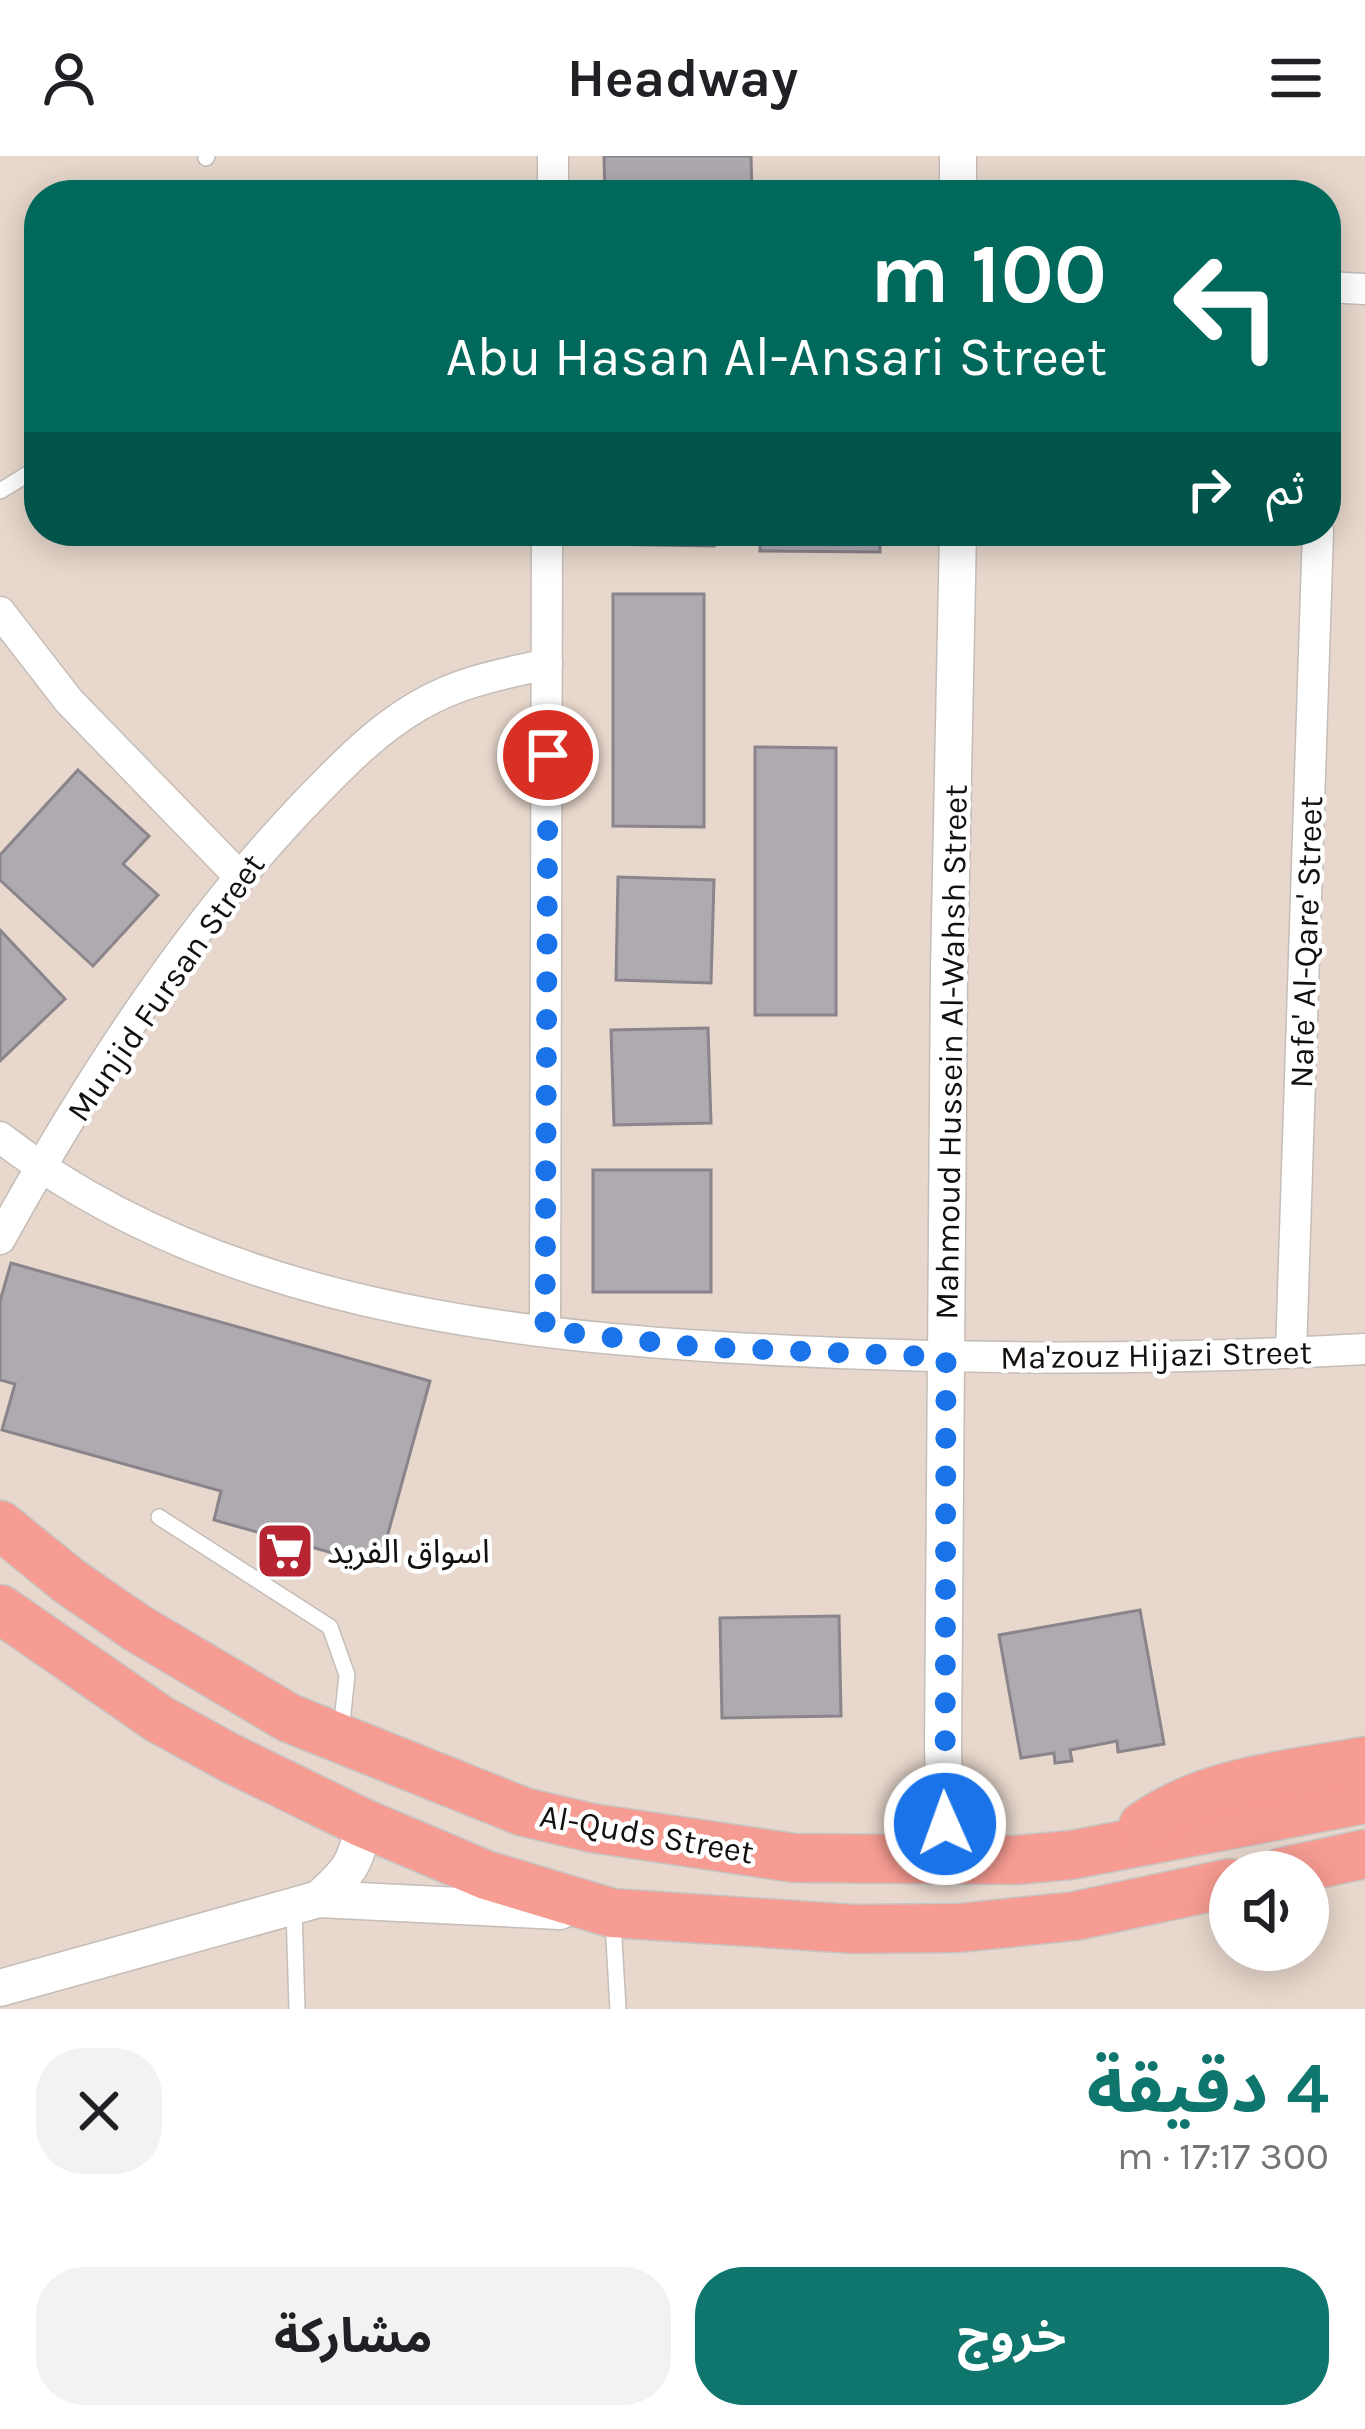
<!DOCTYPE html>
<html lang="ar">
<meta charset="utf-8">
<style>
body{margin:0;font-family:Karla,"Noto Sans Arabic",sans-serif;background:#f2f2f2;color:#202124;direction:rtl;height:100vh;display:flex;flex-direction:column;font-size:45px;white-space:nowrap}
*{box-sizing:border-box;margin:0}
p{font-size:39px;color:#757577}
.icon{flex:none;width:66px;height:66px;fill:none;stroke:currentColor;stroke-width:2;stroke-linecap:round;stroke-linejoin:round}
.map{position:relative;height:1853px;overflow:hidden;direction:ltr}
.panel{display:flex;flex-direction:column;background:#fff;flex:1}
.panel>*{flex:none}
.hud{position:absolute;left:24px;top:24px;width:1317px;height:366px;border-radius:48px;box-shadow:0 6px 30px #0003;direction:rtl;background:#00695c;color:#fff;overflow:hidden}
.buttons{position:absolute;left:1209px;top:1695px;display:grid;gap:24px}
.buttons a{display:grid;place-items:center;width:120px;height:120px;border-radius:50%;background:#fff;box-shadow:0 6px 30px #0003;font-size:60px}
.pin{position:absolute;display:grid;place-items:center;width:102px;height:102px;color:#fff;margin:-51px;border:6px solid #fff;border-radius:50%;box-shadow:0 3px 12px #0007}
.me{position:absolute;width:132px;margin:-66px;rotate:358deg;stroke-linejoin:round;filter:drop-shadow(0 0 9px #0008)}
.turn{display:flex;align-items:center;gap:42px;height:252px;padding:0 36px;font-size:54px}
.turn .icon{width:156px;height:156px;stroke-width:2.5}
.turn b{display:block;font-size:84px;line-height:102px}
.then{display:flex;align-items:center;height:114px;padding:0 36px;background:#0003;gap:24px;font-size:45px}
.round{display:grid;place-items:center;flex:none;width:126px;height:126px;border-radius:48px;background:#f2f2f2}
.head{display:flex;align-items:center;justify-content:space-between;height:204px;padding:0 36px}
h1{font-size:72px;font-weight:700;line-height:90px;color:#0f766e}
.primary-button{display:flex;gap:24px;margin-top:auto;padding:24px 36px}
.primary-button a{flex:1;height:138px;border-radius:48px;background:#0f766e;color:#fff;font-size:48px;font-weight:700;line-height:138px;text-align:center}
.primary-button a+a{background:#f2f2f2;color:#202124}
header{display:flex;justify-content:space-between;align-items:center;height:156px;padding:0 36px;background:#fff;font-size:54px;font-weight:700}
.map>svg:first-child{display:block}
</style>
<header><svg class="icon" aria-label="menu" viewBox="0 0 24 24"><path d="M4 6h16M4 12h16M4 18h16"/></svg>Headway<svg class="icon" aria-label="person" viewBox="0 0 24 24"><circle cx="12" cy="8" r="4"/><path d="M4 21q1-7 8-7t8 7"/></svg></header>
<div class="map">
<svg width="1365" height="1853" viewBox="0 0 1365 1853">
<rect width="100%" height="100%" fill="#eee5df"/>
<path fill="#e7d7cc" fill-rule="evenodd" d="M0 0H1365V1853H0ZM39 39H1326V375H39ZM1230 1716H1308V1794H1230Z"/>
<g fill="#afa9b0" stroke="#8a848b" stroke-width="3">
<path d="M604 0H751L752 38 605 39Z"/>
<path d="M598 375H715L714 390 598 388Z"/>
<path d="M761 375H880V396L760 395Z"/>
<path d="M613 438H704V671L613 670Z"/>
<path d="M755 591 836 592V859H755Z"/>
<path d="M78 614 149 680 123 708 158 739 93 810 0 724V699Z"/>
<path d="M618 721 714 724 711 827 616 824Z"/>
<path d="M0 774 65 843 0 905Z"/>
<path d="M708 872 711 967 614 969 611 874Z"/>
<rect x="593" y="1014" width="118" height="122"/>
<path d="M11 1107 430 1225 379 1410 214 1364 221 1335 2 1274 15 1228 0 1224V1145Z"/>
<path d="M1140 1454 1164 1588 1118 1596 1117 1585 1070 1594 1072 1605 1055 1607 1054 1597 1021 1602 999 1479Z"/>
<path d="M839 1460 841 1560 722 1562 720 1462Z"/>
</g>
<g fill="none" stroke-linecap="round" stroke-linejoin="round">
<defs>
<g id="service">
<path d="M206 2 207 0"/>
<path d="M0 335 39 311"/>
<path d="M159 1361 330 1471 347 1519 341 1575"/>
<path d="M294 1753 297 1853"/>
<path d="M613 1766 618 1853"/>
</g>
<g id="minor">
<path d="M553 39V0"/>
<path d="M1326 131 1365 133"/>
<path d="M0 456 69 545 238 719"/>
<path d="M0 981C233 1162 555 1185 839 1197 1014 1204 1190 1203 1365 1193"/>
<path d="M0 1083C85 930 181 779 302 651 338 614 373 576 418 550 458 526 502 518 547 508"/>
<path d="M545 1174 547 375"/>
<path d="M1291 1197 1318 375"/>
</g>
<g id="tertiary">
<path d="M958 39V0"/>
<path d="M946 1706 943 1592 949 814 958 375"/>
<path d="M319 1743C349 1716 357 1707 363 1667"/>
<path d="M0 1832 319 1743 560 1755"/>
</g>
<g id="trunk">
<path d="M0 1369 69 1425 137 1472 289 1562 524 1656 592 1672 794 1702 1015 1704 1071 1699 1365 1643"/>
<path d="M0 1453 159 1563 230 1602 363 1667 486 1719 612 1757 854 1773 959 1772 1075 1760 1230 1727"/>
<path d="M1143 1670C1208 1624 1288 1619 1365 1605"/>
<path d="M1282 1716 1365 1698"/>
</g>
</defs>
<use href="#service" stroke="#c5bdb7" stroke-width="18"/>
<use href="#minor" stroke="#c5bdb7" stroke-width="33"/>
<use href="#tertiary" stroke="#c5bdb7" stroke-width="39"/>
<use href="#trunk" stroke="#c6c6c5" stroke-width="51"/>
<use href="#service" stroke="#fff" stroke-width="15"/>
<use href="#minor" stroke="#fff" stroke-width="30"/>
<use href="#tertiary" stroke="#fff" stroke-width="36"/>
<use href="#trunk" stroke="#f79c92" stroke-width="48"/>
</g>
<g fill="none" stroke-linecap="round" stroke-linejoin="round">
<path stroke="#1a73e8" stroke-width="21" stroke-dasharray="0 37.8" d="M548 599 545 1174 698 1191 946 1201 945 1668"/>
</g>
<defs>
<symbol id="supermarket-square" viewBox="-11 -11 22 22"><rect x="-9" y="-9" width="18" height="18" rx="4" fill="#b72532" stroke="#fff"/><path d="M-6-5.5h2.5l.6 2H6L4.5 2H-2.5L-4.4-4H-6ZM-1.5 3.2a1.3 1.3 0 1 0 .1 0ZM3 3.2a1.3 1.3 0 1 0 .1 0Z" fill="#fff"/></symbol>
</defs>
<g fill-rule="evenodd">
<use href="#supermarket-square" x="252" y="1362" width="66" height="66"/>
</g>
<g text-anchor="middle" stroke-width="9" stroke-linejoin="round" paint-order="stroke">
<g font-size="33" fill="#13100e" stroke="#fff">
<text transform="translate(1305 786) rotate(-88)" y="12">Nafe' Al-Qare' Street</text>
<text transform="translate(165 831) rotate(-55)" y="12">Munjid Fursan Street</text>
<text transform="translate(950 896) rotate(-89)" y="12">Mahmoud Hussein Al-Wahsh Street</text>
<text transform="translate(1156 1198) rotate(-1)" y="12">Ma'zouz Hijazi Street</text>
<text transform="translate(647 1677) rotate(10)" y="12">Al-Quds Street</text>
</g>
<g font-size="33" fill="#13100e" stroke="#fff" text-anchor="start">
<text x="327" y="1407">اسواق الفريد</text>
</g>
</g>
</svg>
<div class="buttons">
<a><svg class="icon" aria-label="sound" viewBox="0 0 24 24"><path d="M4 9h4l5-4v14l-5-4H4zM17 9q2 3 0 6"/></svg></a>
</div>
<div class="pin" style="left:548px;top:599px;background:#d93025"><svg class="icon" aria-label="arrive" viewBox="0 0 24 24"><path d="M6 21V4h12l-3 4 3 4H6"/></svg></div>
<svg class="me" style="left:945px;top:1668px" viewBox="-20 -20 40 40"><circle r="17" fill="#1a73e8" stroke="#fff" stroke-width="3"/><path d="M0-11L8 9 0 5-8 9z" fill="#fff"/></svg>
<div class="hud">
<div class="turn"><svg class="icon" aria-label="left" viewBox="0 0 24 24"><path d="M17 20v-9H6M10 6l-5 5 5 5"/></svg><div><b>100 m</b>Abu Hasan Al-Ansari Street</div></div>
<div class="then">ثم<svg class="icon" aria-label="right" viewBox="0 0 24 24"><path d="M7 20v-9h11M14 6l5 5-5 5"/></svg></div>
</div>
</div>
<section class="panel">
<div class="head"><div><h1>4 دقيقة</h1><p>300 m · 17:17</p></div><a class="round"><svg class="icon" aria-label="close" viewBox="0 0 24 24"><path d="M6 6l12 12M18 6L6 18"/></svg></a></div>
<div class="primary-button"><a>خروج</a><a>مشاركة</a></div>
</section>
